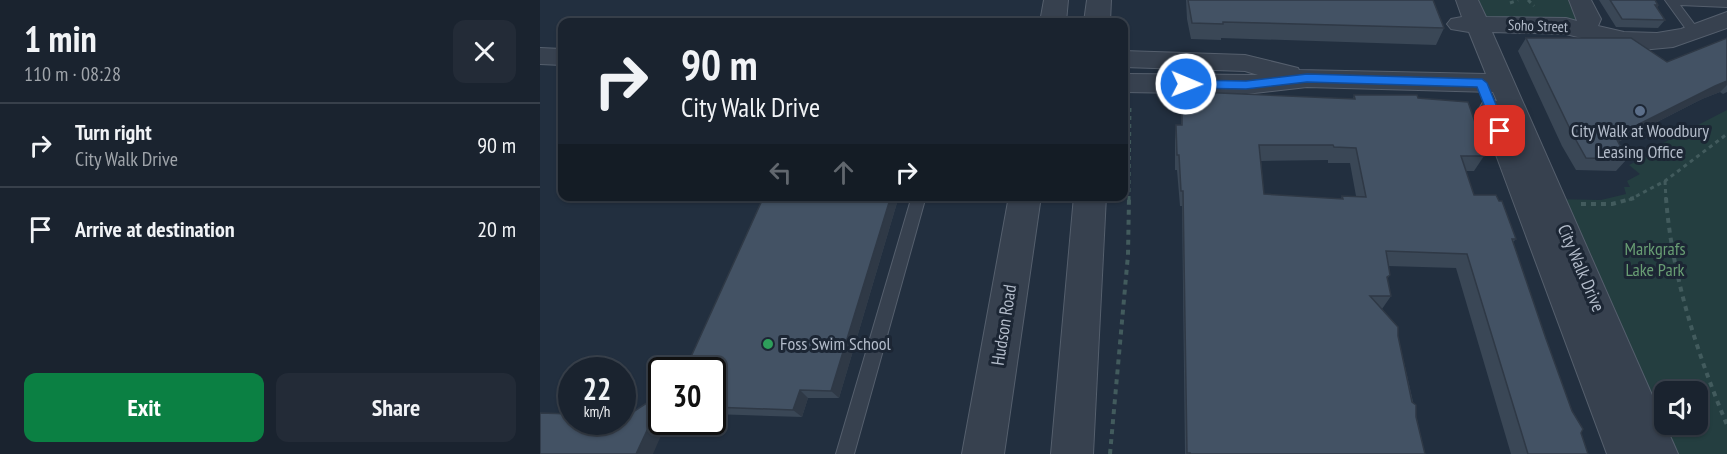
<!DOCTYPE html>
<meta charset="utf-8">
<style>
body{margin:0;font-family:"PT Sans Narrow",sans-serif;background:#232b37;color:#f1f3f6;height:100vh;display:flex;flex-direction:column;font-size:22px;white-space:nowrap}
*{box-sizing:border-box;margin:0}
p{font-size:20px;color:#9fa4aa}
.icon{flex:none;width:33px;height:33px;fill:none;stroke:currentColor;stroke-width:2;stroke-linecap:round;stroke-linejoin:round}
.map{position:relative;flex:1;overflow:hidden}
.side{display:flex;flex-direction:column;background:#1a232f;width:540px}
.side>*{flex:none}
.top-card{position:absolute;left:18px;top:18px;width:570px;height:183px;border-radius:12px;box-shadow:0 2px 4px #0004,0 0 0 2px #38404b;background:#1a232f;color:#f1f3f6;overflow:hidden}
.tools{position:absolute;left:1114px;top:381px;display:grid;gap:12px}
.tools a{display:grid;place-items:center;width:54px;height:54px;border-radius:12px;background:#1a232f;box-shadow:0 2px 4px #0004,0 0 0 2px #38404b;font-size:30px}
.speed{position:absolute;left:18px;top:357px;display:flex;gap:12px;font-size:30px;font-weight:700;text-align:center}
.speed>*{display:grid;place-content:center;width:78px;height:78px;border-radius:50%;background:#1a232f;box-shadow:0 2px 4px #0004,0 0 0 2px #38404b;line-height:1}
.speed small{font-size:15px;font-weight:400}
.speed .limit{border:3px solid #111;border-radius:9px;background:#fff;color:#111}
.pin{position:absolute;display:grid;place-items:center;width:51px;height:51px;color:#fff;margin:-26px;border-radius:12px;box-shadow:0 3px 9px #0006}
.me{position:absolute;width:66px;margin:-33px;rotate:91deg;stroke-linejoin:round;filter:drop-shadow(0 0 4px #0008)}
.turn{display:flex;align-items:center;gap:21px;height:126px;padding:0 24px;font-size:27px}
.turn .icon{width:78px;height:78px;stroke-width:2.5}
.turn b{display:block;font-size:42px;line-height:51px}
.lanes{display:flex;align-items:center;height:57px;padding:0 24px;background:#0003;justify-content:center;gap:30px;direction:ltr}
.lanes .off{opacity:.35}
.round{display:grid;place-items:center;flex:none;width:63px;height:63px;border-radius:12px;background:#232b37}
.summary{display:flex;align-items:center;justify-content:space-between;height:102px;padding:0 24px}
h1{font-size:36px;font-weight:700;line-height:45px}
.button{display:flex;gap:12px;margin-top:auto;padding:12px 24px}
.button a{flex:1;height:69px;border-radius:12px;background:#0b8043;color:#fff;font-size:24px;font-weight:700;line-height:69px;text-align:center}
.button a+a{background:#232b37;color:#f1f3f6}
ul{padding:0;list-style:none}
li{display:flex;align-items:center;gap:18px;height:84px;padding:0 24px;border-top:2px solid #38404b}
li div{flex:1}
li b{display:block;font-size:22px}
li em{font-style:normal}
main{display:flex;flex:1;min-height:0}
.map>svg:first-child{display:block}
</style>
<main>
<section class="side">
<div class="summary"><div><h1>1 min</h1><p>110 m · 08:28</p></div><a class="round"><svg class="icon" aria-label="close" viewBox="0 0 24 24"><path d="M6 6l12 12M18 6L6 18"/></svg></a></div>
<ul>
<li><svg class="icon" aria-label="right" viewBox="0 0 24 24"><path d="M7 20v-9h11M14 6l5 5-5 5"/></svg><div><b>Turn right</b><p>City Walk Drive</p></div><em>90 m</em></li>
<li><svg class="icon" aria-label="arrive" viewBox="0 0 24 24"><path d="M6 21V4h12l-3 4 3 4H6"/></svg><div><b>Arrive at destination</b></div><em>20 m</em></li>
</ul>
<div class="button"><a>Exit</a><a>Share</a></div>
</section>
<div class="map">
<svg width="1187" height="454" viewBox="0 0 1187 454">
<rect width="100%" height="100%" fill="#222f3f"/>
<g fill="#243e40" fill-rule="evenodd">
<path d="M927 0H1040L1044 30 937 24Z"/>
<path d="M1187 110V454H1119L1012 199 1061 200 1086 194 1084 187H1090L1087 181 1100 174 1089 165 1107 156 1104 153ZM1125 392H1158V424H1125Z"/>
</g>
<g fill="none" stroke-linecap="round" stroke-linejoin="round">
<defs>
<g id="service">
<path d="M1125 0H1187V7L1140 5 1161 33 1155 37 1151 36Z"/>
<path d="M372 196H386L314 454H296Z"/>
</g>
<g id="minor">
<path d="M916 0H938L946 17 1026 18 1037 21 1029 0H1051L1061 19 1058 26 1084 32 1117 33 1141 29 1187 12V28L1133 47 1101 50 1065 44 1026 34 952 32 1138 454H1067L939 109 943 102 952 100 957 101 953 92 767 87 706 94 584 92V74L718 75 705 71 584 67V51L705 55 758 68 759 70 946 74 929 32 911 29 907 24 911 19 922 17Z"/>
<path d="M0 48 22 49V65L0 64Z"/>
</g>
<g id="tertiary">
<path d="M504 0H528L526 22H500Z"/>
<path d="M547 0H571L570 22H544Z"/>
<path d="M469 196H501L464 454H422Z"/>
<path d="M534 196H566L553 454H511Z"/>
</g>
</defs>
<use href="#service" stroke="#555f6d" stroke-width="2"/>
<use href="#minor" stroke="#555f6d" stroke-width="2"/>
<use href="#tertiary" stroke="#555f6d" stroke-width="2"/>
<g stroke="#425b5d" stroke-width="3" stroke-dasharray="4 4" stroke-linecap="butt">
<path d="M988 0 994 6"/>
<path d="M970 3 978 0"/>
<path d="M584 31 587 35 585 41"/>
<path d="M1125 181 1126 200"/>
<path d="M589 200 590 104"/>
<path d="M1089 200 1125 181 1187 134"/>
</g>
<g stroke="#425b5d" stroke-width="4" stroke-dasharray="5 5" stroke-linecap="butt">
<path d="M1126 198C1132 277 1157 353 1187 425"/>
<path d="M1041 204H1072L1094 198"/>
<path d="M570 454 588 255 589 198"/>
</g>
<use href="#service" fill="#37414f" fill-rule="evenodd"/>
<use href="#minor" fill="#37414f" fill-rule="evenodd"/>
<use href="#tertiary" fill="#37414f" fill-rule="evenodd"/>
</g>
<g fill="#3a4756" fill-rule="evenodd">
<path d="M646 0H893L904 28 896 45 681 38V40L651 39 647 19Z"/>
<path d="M1059 0H1115L1118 5 1117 8 1125 20 1118 28 1076 27Z"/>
<path d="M986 38 1127 62 1187 38V92L1183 94 1180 92 1162 99 1078 142 1087 159 1076 171 1036 170 1022 146 978 51Z"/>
<path d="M656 92 813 99 814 95 878 98 945 151 943 154 944 156 934 171H926L934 195 959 201 976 239 973 242 1005 336 1032 411 1048 454H971L916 268 848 266 850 275 847 279 851 296 842 309 858 336 885 454H645L642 206H640L637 170H635V140L636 125H641L642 95H656ZM788 160V163H810L816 196H802L801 199 724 194 721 161Z"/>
<path d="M224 196H359L299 398H268L262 417 172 414V370Z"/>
</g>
<g fill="#2f3946">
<path d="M1187 81V85L1180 92 1162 99 1064 149 1075 136 1175 86Z"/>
<path d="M351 196H359L299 398 291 391Z"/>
<path d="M260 390 268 398 262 417 253 410Z"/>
<path d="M122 417V422H138L123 431 113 454H96L110 424Z"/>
</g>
<g fill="#435264" stroke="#2f3946" stroke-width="1.5" fill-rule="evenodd">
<path d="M648 0H893L904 28 683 22V24L652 23Z"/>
<path d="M1070 0H1115L1118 5H1115L1125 20 1082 19Z"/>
<path d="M986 38H1091L1127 62 1187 38V81L1175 86 1075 136 1087 159 1046 158 1032 133Z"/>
<path d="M656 92 815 99 814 95H877L878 98 928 102 945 151H941L944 156H921L934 195H956L959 201H962L976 239H972L1005 336 1032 411 1043 429 1041 433 1048 454H988L927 254 846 251 850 275 847 277 851 296H830L858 327V336L872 402 876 405V417L885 454H650V453H647L643 191H641L639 155H637L636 125H642V95H656ZM719 145H793L794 147 816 148 826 197 802 196 803 199 724 194Z"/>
<path d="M224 196H351L291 391 260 390 253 410 172 407V370H145Z"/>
<path d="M122 393V417L110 424 96 454H0V413L32 414V422H82V415L87 416Z"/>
</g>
<path fill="#1a73e8" stroke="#114b97" stroke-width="1.5" d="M767 74 942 79 947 83 967 131 960 136 956 135 937 87 767 82 706 89 646 88 640 84 646 80 706 81Z"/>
<circle fill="#5c6f8a" stroke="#1c2634" stroke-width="2" cx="1100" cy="111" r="6"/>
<circle fill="#2e9e5b" stroke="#1c2634" stroke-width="2" cx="228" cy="344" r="6"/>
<g text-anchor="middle" stroke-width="6" stroke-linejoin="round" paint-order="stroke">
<g font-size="15" fill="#b3bcca" stroke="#1c2634">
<text transform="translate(998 26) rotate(2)" y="5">Soho Street</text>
</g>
<g font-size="18" fill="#b3bcca" stroke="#1c2634">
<text x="1100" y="137">City Walk at Woodbury<tspan x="1100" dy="21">Leasing Office</tspan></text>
<text x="240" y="350" text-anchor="start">Foss Swim School</text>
</g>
<g font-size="18" fill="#689d73" stroke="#1c2634">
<text x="1115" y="255">Markgrafs<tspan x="1115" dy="21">Lake Park</tspan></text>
</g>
<g font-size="18" fill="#b3bcca" stroke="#1c2634">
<text transform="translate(1041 268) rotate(67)" y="6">City Walk Drive</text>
<text transform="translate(464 325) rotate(-81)" y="6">Hudson Road</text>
</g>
</g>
</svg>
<div class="tools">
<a><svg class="icon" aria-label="sound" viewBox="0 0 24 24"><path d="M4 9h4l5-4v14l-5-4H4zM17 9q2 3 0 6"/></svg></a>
</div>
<div class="speed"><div>22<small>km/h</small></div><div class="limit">30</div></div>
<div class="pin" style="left:960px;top:131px;background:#d93025"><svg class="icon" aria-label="arrive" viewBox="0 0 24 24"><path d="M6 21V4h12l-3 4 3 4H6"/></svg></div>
<svg class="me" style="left:646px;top:84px" viewBox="-20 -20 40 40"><circle r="17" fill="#1a73e8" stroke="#fff" stroke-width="3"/><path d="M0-11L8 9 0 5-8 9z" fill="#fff"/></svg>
<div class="top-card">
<div class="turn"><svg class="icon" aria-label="right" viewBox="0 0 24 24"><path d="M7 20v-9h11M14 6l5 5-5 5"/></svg><div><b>90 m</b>City Walk Drive</div></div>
<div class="lanes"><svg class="icon off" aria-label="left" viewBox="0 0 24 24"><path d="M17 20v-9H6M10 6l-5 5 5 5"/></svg><svg class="icon off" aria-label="ahead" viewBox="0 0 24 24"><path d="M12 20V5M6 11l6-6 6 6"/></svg><svg class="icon" aria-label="right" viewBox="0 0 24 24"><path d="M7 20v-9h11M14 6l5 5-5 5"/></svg></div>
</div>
</div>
</main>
